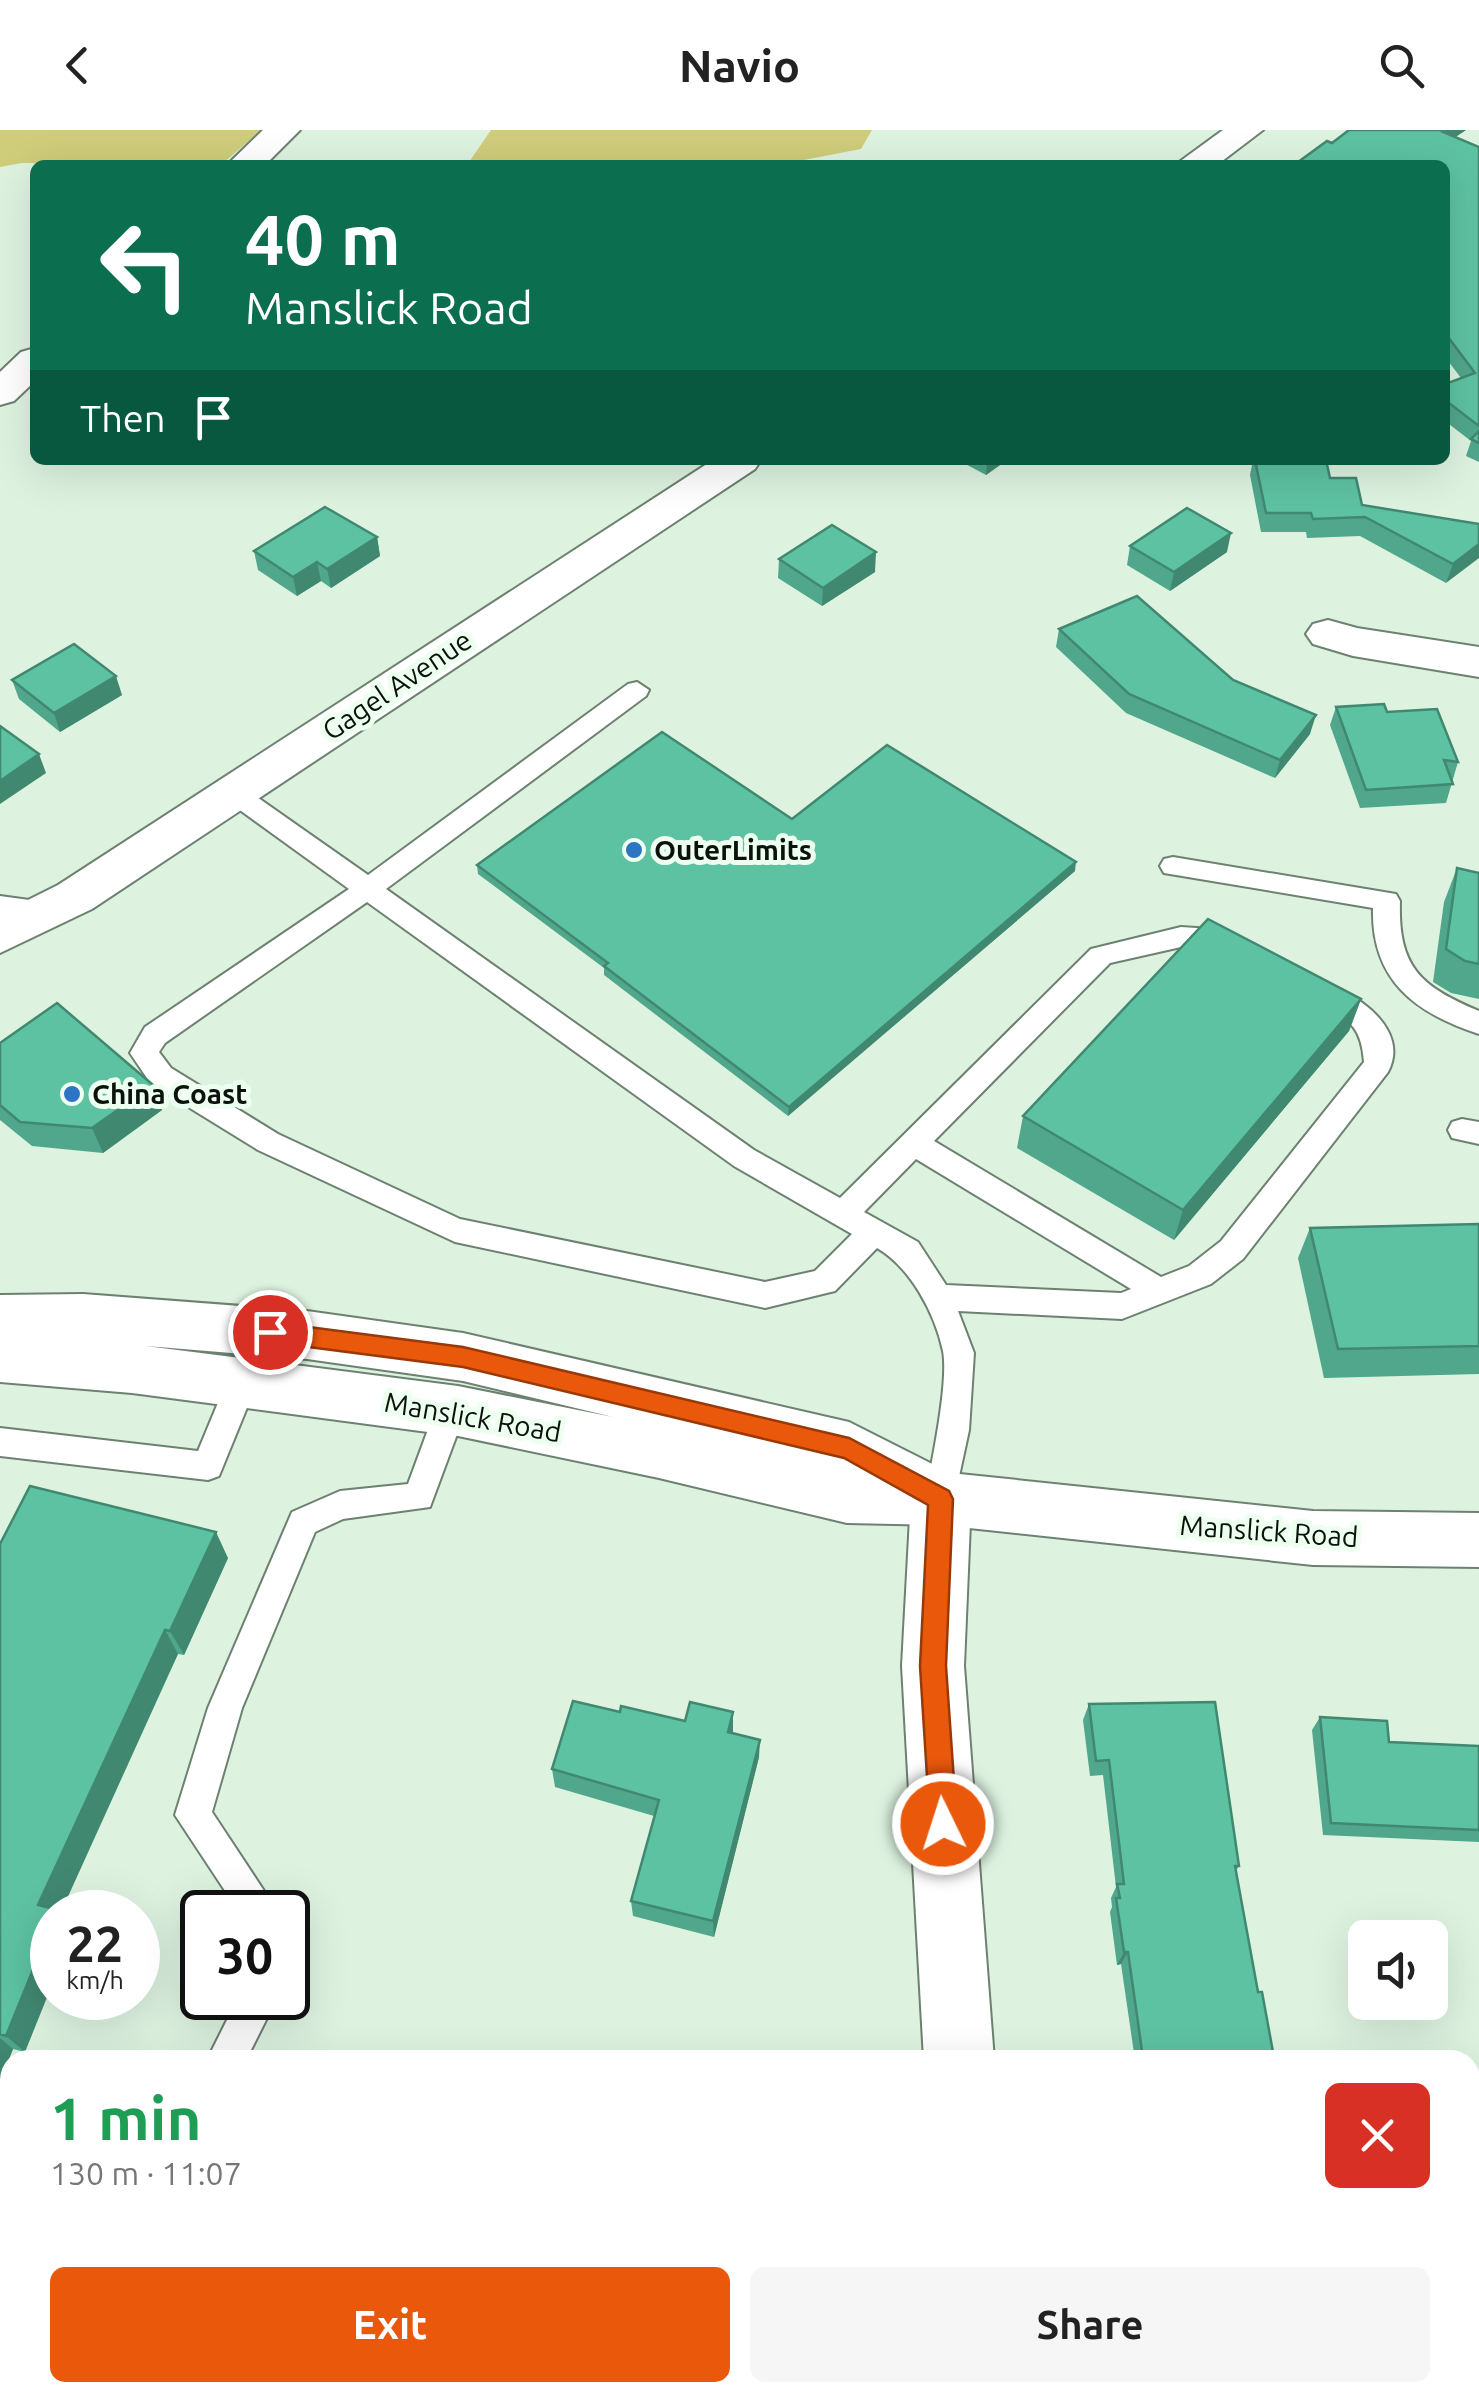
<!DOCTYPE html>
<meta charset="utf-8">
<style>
body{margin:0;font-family:Ubuntu,sans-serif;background:#f6f6f6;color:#222;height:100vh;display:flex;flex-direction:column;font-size:38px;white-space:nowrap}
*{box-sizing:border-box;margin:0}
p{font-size:32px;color:#767676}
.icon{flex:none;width:55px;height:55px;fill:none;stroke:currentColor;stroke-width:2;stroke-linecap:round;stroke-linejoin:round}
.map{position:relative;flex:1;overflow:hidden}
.sheet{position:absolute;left:0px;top:1920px;width:1480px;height:352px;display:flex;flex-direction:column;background:#fff;border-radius:30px 30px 0 0;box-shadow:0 10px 40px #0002}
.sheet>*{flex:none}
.hud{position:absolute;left:30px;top:30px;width:1420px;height:305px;border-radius:15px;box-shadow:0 10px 40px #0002;background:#0b6e4f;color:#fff;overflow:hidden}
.buttons{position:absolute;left:1348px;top:1790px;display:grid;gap:20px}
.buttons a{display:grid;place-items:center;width:100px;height:100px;border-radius:15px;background:#fff;box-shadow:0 10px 40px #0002;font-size:50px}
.speed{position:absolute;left:30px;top:1760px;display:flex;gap:20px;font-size:50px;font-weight:700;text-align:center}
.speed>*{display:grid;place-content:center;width:130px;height:130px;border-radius:50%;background:#fff;box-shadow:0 10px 40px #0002;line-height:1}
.speed small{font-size:25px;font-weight:400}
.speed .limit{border:5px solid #111;border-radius:15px;background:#fff;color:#111}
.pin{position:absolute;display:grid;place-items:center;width:85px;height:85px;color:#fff;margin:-42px;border:5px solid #fff;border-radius:50%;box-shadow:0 2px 10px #0007}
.me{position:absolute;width:110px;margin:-55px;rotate:356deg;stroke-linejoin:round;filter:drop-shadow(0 0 8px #0008)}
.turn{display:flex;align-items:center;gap:35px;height:210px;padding:0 50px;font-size:45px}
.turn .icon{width:130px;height:130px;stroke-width:2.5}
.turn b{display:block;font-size:70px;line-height:85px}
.then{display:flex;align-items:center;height:95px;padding:0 50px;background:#0003;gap:20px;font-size:38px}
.round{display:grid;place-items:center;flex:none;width:105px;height:105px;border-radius:15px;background:#f6f6f6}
.headline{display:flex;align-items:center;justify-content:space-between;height:170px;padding:0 50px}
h1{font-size:60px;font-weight:700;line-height:75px;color:#1e9e55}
.cta{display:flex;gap:20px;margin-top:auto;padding:20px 50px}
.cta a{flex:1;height:115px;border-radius:15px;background:#ea580c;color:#fff;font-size:40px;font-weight:700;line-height:115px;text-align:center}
.cta a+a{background:#f6f6f6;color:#222}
header{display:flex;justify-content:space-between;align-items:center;height:130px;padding:0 50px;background:#fff;font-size:45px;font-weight:700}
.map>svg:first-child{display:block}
</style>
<header><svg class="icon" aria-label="back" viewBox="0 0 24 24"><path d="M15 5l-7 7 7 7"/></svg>Navio<svg class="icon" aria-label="search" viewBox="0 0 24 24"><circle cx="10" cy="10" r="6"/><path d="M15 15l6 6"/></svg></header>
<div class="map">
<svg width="1479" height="2272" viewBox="0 0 1479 2272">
<rect width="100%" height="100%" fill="#ddf3e0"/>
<g fill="#cfcd7a">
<path d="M0 0H261L221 35 22 33 0 37Z"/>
<path d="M491 0H872L861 19 778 35H467Z"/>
</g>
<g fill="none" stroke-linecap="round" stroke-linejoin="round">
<defs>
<g id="service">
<path d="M637 552 649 560 646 566 386 759 754 1020 840 1068 1091 819 1181 797 1212 799 1236 807 1240 814 1236 821 1227 824 1181 817 1110 833 934 1011 1161 1147 1189 1136 1221 1111 1364 932C1360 874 1326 894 1307 862L1311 855 1321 852C1355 862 1411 899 1388 942L1243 1129 1211 1154 1122 1189 958 1181 974 1223 969 1300 952 1379 941 1383 930 1379 925 1369C931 1335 949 1253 943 1221 935 1183 910 1137 877 1118L835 1161 765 1178 455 1112 258 1020 151 954 130 923 145 897 349 759 226 670 222 664 226 658H244L368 745 628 554ZM367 772 734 1036 852 1104 815 1141 765 1152 460 1089 278 1004 171 938 159 922 165 913ZM916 1029 1131 1159 1121 1163 946 1155 918 1112 864 1082Z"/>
<path d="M1173 727 1396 764 1400 771C1398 837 1420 856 1479 881V904C1415 883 1371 850 1373 778L1164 743 1160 736 1164 729Z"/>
<path d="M0 766 59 774 63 781 59 788 50 791 0 786Z"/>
<path d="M1462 989 1479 992V1014L1452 1008 1448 1000 1452 992Z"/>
<path d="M241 1240 252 1244 257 1253 219 1346 208 1350 0 1326V1298L198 1321 230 1244Z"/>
<path d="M450 1266 461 1270 466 1280 430 1377 343 1389 315 1402 242 1578 212 1682 278 1782H239L175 1685 208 1578 292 1382 340 1361 408 1354 439 1270Z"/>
<path d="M238 1868H277L246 1930H207Z"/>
<path d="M0 2164 10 2167V2207L0 2204Z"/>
<path d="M28 2262H70L66 2272H24Z"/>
<path d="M280 2262H322L318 2272H276Z"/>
<path d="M386 2262H447L451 2272H390Z"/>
</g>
<g id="minor">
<path d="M263 0H300L265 35H227Z"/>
<path d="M35 218V251L14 271 0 275V242L21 222Z"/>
<path d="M1328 490 1357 498 1479 517V547L1353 526 1313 514 1306 504 1313 494Z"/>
<path d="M941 1343 962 1350 971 1369 964 1536 994 1930H924L902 1536 911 1369 920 1350Z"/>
<path d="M998 2262H1073L1077 2272H1001Z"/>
</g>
<g id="tertiary">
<path d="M1223 0H1263L1217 35H1175Z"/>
<path d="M713 330H761L755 339 92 779 0 823V784L58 755Z"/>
</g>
<path id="secondary" d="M83 1164 307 1181 463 1203 849 1292 950 1343 1313 1381 1479 1383V1437L1313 1435 941 1395 847 1393 659 1348 458 1306 132 1263 0 1252V1165ZM146 1216 307 1229 463 1251 613 1287 458 1256Z"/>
</defs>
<use href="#service" stroke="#6d8170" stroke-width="4"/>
<use href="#minor" stroke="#6d8170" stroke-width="4"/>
<use href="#tertiary" stroke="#6d8170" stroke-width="4"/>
<use href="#secondary" stroke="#6d8170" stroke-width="4"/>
<use href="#service" fill="#fff" fill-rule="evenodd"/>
<use href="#minor" fill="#fff" fill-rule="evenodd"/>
<use href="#tertiary" fill="#fff" fill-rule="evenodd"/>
<use href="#secondary" fill="#fff" fill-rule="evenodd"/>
</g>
<g fill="#50a78b">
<path d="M1349 0H1466L1455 7 1479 17V332L1466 326 1471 311 1445 291V254L1461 248 1445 227V35L1332 13Z"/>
<path d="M958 330H1007L986 345Z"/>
<path d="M1253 330H1326L1330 348 1362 375 1479 394 1446 453 1360 406 1307 408 1306 402H1261L1250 345Z"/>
<path d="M377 407 380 426 331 458 321 451 297 466 258 440 254 421Z"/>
<path d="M1130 416 1227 422 1170 461 1127 435Z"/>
<path d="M779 429 875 442 822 476 778 448Z"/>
<path d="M1059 499 1310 604 1275 648 1126 583 1056 517Z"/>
<path d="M12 550 122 565 60 602 19 569Z"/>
<path d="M1336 577 1387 582 1458 632 1446 673 1360 678 1330 595Z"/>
<path d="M792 689 1075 741 788 986 604 845V838L478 744 477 735Z"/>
<path d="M1457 738 1479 743V869L1451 863 1433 852 1444 772Z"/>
<path d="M1361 869 1349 901 1174 1110 1017 1018 1023 986Z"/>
<path d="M0 913 153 955 162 980 103 1023 32 1016 0 990Z"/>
<path d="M1479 1094V1244L1324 1248 1298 1128 1310 1098Z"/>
<path d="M0 1414 228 1428 184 1525 178 1524 52 1782 25 1922 13 1919 0 1951Z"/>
<path d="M1089 1574 1239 1736 1236 1741 1258 1862 1273 1922 1266 1930H1135L1121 1834 1117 1835 1110 1782 1112 1777 1111 1768 1116 1757 1103 1645 1090 1646 1083 1590Z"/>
<path d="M1320 1587 1389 1612 1479 1616V1712L1323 1705 1312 1600Z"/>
<path d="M685 1591 733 1600V1603L759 1627 714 1807 633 1786 631 1771 654 1686 555 1657 552 1639Z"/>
<path d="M1479 2242V2272H1465L1467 2262H1470L1471 2245Z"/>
<path d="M1298 2262H1354L1344 2272H1306Z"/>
</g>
<g fill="#418871">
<path d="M1447 0H1466L1438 19 1443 2Z"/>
<path d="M987 330H1007L986 345Z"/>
<path d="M1231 403 1227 422 1170 461 1174 442Z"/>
<path d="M377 407 380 426 331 458 327 439Z"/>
<path d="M1479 414V428L1446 453 1453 434Z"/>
<path d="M876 422 875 442 822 476 823 458Z"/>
<path d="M317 432 321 451 297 466 293 447Z"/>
<path d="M116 546 122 565 60 602 54 583Z"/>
<path d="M1316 585 1310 604 1275 648 1280 630Z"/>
<path d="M39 624 46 643 0 674V651Z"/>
<path d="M1076 732 1075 741 788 986 789 977Z"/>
<path d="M1361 869 1349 901 1174 1110 1183 1080Z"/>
<path d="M153 955 162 980 103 1023 92 998Z"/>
<path d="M216 1402 228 1428 184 1525 170 1501Z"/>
<path d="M165 1500 178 1524 61 1782H52L38 1775Z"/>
<path d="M733 1582V1600L728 1620V1602Z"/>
<path d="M760 1610 759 1627 714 1807 713 1791Z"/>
<path d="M52 1793V1855L25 1922 6 1906Z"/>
<path d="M1124 1822H1128L1121 1834 1117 1835Z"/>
<path d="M0 1908 13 1919 0 1951Z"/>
</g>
<g fill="#5dc2a2" stroke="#418871" stroke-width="2.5">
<path d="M1349 0H1447L1443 2 1479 17V296L1445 270V254L1475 243 1445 203V35H1294L1327 11 1332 13Z"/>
<path d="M1479 301V313L1471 309Z"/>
<path d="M1255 330H1326L1330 348H1356L1362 375 1479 394V414L1453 434 1365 387 1313 389 1311 383H1266Z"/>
<path d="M325 377 377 407 327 439 317 432 293 447 254 421Z"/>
<path d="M1187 378 1231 403 1174 442 1130 416Z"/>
<path d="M832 395 876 422 823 458 779 429Z"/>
<path d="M1137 466 1233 550 1316 585 1280 630 1129 564 1059 499Z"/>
<path d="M74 514 116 546 54 583 12 550Z"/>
<path d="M1384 574 1387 582 1437 579 1458 632 1444 630 1453 654 1366 660 1336 577Z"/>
<path d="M0 596 39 624 0 651Z"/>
<path d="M662 602 792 689 887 615 1076 732 789 977 604 836 608 833 477 735Z"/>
<path d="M1457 738 1479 743V834L1465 831 1446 819Z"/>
<path d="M1208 789 1361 869 1183 1080 1023 986Z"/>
<path d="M57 873 153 955 92 998 20 992 0 975V913Z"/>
<path d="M1479 1094V1216L1338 1219 1310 1098Z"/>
<path d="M30 1356 216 1402 170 1501 165 1500 38 1775 58 1780 57 1782H52V1793L6 1906 0 1904V1414Z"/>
<path d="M573 1571 620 1582 621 1576 685 1591 690 1572 733 1582 728 1602 760 1610 713 1791 631 1771 659 1670 552 1639Z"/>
<path d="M1215 1572 1239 1736H1235L1258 1862H1262L1273 1922 1143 1928 1128 1822H1124L1116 1768H1120L1117 1754H1124L1109 1630 1096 1631 1089 1574Z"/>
<path d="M1320 1587 1387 1591 1389 1612 1479 1616V1700L1331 1693Z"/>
<path d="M1311 2262H1354L1344 2272H1318Z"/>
</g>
<path fill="#ea580c" stroke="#983908" stroke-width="2.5" d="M270 1192 463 1217 849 1308 949 1361 953 1369 946 1536 957 1694 953 1703 943 1707 934 1703 930 1694 920 1536 928 1375 844 1328 463 1237 270 1212 262 1209 258 1202 262 1195Z"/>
<g fill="#2d74c5" stroke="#edffef" stroke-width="4">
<circle cx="634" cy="720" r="10"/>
<circle cx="72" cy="964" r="10"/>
</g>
<g text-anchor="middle" stroke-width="10" stroke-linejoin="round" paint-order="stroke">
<g font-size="28" fill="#0b120c" stroke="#edffef">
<text transform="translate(397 555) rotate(-34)" y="10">Gagel Avenue</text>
<text transform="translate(473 1287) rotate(10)" y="10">Manslick Road</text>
<text transform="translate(1269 1401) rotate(4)" y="10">Manslick Road</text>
</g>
<g font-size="28" font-weight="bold" fill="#0b120c" stroke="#edffef" text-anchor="start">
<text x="654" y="730">OuterLimits</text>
<text x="92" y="974">China Coast</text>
</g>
</g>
</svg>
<div class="buttons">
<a><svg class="icon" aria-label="sound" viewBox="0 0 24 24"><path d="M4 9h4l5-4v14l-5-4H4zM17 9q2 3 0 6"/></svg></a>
</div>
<div class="speed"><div>22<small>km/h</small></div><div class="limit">30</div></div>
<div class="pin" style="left:270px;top:1202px;background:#d93025"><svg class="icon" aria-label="arrive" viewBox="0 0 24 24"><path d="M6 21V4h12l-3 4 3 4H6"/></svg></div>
<svg class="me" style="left:943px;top:1694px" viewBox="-20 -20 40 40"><circle r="17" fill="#ea580c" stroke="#fff" stroke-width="3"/><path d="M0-11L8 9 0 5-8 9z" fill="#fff"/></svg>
<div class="hud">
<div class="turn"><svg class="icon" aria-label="left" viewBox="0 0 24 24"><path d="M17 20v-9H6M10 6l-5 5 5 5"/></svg><div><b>40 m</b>Manslick Road</div></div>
<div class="then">Then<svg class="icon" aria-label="arrive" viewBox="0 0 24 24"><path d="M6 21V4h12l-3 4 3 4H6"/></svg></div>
</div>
<section class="sheet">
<div class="headline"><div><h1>1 min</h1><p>130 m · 11:07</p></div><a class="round" style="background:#d93025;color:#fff"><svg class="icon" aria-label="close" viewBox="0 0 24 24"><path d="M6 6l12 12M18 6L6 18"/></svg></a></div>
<div class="cta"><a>Exit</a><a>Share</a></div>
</section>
</div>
